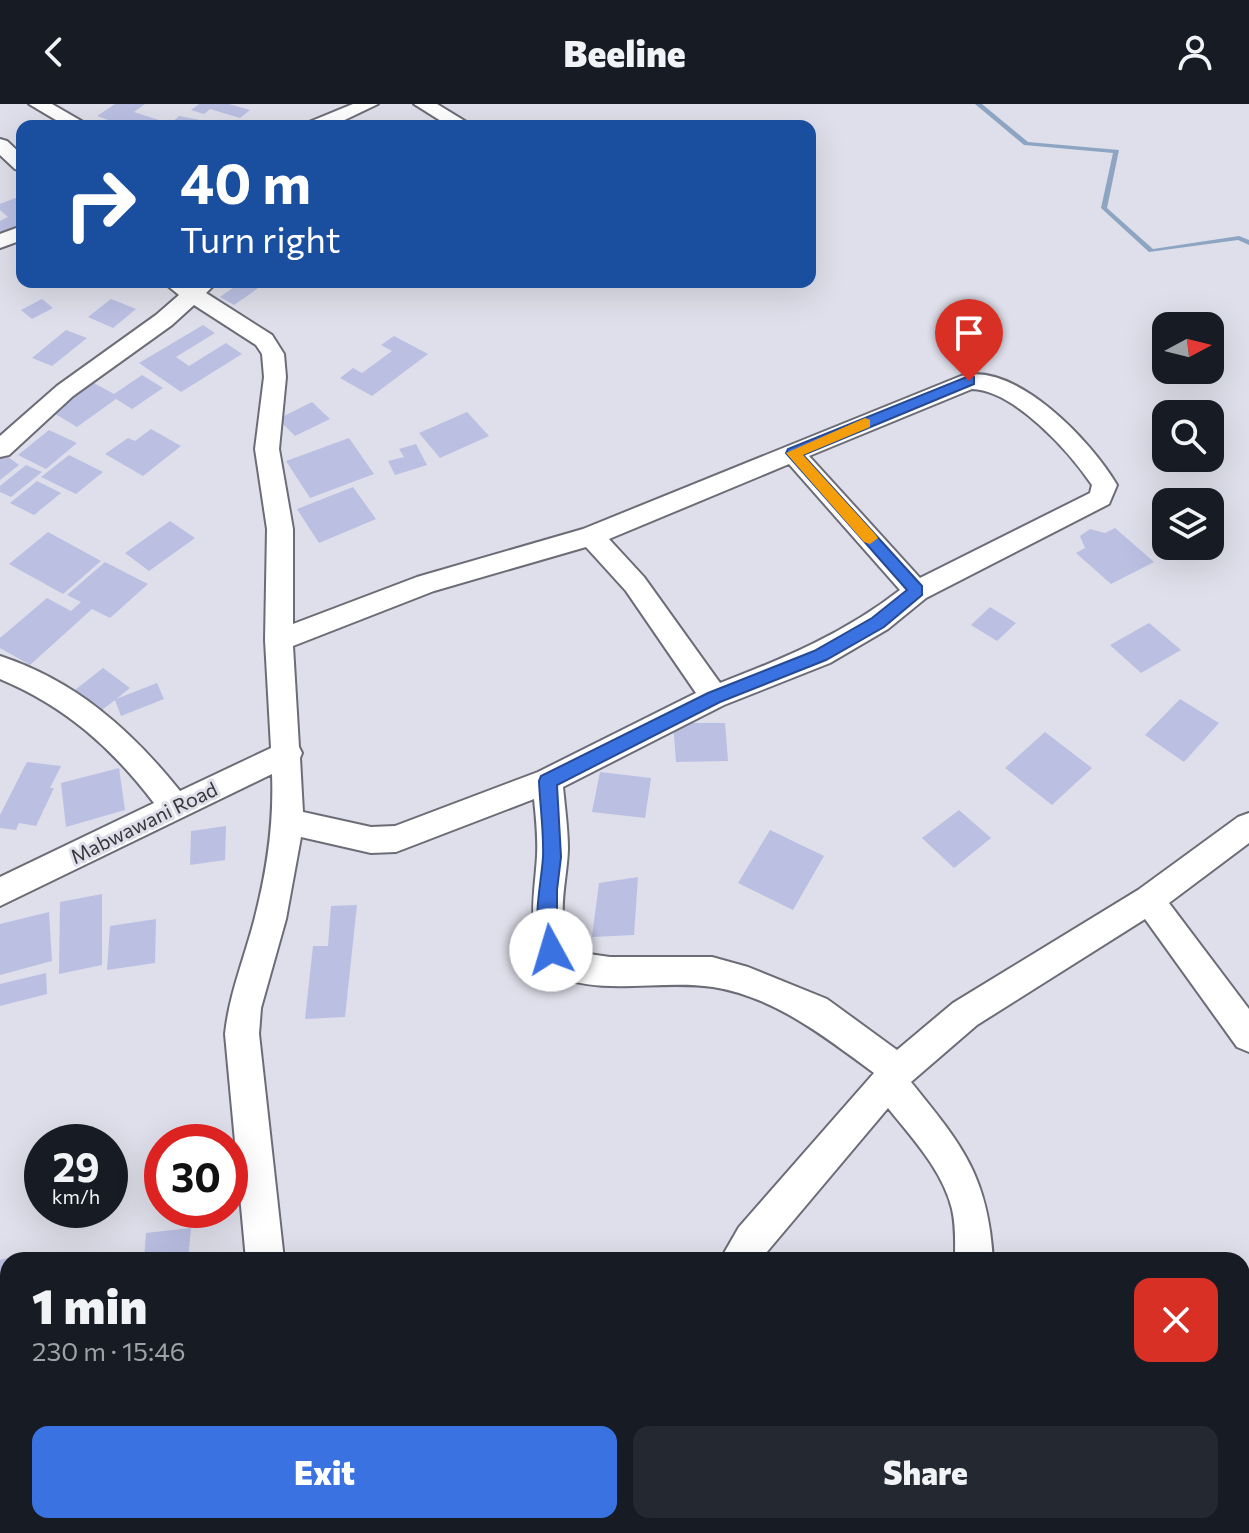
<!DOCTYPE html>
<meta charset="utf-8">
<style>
body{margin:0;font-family:Commissioner,sans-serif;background:#242831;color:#f1f3f6;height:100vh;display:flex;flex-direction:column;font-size:30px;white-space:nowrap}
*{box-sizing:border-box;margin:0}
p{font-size:26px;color:#9ea1a6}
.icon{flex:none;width:44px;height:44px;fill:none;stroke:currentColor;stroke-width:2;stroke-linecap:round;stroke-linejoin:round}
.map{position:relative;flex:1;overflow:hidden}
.details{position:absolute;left:0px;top:1148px;width:1250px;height:282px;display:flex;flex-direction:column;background:#171b24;border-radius:24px 24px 0 0;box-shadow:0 8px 32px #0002}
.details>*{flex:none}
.guide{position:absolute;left:16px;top:16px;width:800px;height:168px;border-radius:16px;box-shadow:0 8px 32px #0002;background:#1a4fa0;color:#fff;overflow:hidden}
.needle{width:52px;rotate:83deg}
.buttons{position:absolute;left:1152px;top:208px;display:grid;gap:16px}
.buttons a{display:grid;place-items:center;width:72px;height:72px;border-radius:16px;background:#171b24;box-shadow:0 8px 32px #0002;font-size:40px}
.speed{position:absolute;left:24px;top:1020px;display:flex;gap:16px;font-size:40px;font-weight:700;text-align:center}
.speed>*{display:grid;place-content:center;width:104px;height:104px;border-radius:50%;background:#171b24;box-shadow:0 8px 32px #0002;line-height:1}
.speed small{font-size:20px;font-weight:400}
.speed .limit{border:12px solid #d22;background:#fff;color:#111}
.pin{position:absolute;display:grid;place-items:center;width:68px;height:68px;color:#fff;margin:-82px -34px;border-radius:50% 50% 50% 0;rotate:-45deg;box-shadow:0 0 8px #0007}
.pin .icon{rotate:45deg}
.me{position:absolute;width:88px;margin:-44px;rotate:354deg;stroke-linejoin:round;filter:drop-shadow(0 0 6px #0008)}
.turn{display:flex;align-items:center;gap:28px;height:168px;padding:0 32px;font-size:36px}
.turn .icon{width:104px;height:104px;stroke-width:2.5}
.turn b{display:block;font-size:56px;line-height:68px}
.round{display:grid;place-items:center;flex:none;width:84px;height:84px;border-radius:16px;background:#242831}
.headline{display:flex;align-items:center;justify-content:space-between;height:136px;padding:0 32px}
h1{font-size:48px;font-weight:800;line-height:60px}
.button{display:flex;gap:16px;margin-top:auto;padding:16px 32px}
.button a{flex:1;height:92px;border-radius:16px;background:#3b72e2;color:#fff;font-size:32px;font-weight:800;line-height:92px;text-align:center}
.button a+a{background:#242831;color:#f1f3f6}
header{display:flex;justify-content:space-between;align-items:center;height:104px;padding:0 32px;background:#171b24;font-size:36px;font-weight:800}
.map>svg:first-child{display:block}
</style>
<header><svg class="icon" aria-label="back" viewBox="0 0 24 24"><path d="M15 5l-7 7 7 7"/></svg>Beeline<svg class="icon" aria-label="person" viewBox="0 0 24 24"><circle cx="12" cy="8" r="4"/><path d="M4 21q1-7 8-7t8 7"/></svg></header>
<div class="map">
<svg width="1249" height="1429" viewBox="0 0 1249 1429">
<rect width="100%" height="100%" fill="#dedfea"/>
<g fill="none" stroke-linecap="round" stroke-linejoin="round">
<path fill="#8da5c2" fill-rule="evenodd" d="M975 0H982L1028 38 1119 46 1107 104 1153 145 1239 132 1249 136V141L1238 136 1149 148 1101 104 1113 49 1024 41Z"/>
</g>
<g fill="#bbc0e3">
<path d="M115 0H145L134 8 159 16 150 22H124L97 12Z"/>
<path d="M199 0H229L250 6 240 14 210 5 204 10 191 6Z"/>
<path d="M179 12 200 16 194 22H168Z"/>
<path d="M18 93 22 96V122L0 131V117L8 113 0 106V100Z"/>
<path d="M241 178H267L234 201 220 193Z"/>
<path d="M42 195 53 204 32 215 21 206Z"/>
<path d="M111 195 136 205 113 224 88 213Z"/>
<path d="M203 221 215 229 176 253 189 262 226 239 242 250 181 288 139 259Z"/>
<path d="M66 226 87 234 52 262 32 254Z"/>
<path d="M394 232 428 250 372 292 340 274 353 264 362 269 392 247 381 241Z"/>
<path d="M142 271 163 284 132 305 116 295 77 323 52 308 94 279 114 290Z"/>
<path d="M312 298 330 315 295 332 278 315Z"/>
<path d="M467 308 489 332 440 354 419 329Z"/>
<path d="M151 325 181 342 143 372 105 350 128 334 135 337Z"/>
<path d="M49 326 77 339 46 365 18 351Z"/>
<path d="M349 334 374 370 310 394 286 357Z"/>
<path d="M416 340 427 361 395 371 388 357 404 353 399 345Z"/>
<path d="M4 350 19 361 0 376V353Z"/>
<path d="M69 351 103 368 76 390 41 373Z"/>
<path d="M26 361 42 368 11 393 0 388V382Z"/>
<path d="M37 377 61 389 34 411 10 399Z"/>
<path d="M353 383 376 415 319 439 297 405Z"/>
<path d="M170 417 195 434 149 467 125 449Z"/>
<path d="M1115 424 1154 458 1111 480 1076 449 1085 444 1080 432 1090 425 1105 429Z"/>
<path d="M48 428 101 457 63 490 9 460Z"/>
<path d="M105 458 148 480 110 514 92 505 30 561 0 544V534L47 494 71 507 81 498 67 491Z"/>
<path d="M990 503 1016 519 997 537 971 521Z"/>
<path d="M1149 519 1181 546 1141 569 1110 541Z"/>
<path d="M103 564 130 584 116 595 157 579 164 595 121 612 115 596 102 606 75 586Z"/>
<path d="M1180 595 1219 619 1184 658 1145 631Z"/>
<path d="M673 619H725L728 657 676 658Z"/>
<path d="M1045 628 1092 664 1052 701 1005 664Z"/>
<path d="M27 658 61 662 50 684H54L36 722 19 719 16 726 0 724V711Z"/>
<path d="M119 664 125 706 66 723 61 679Z"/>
<path d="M600 668 651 674 645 714 592 708Z"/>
<path d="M959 706 991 734 954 764 922 734Z"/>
<path d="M226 722 225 756 190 761 191 727Z"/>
<path d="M770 726 824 752 793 806 738 779Z"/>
<path d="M638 773 634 831 592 833 599 779Z"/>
<path d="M102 790V861L59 870 60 798Z"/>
<path d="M357 801 345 913 305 915 313 842H328L331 802Z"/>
<path d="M49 808 52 857 0 871V820Z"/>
<path d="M156 815 155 859 107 866 110 822Z"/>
<path d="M46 869 47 890 0 902V880Z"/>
<path d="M191 1124 188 1156H144L146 1129Z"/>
<path d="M16 1152V1156H8V1217L0 1219V1156Z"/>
<path d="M8 1222V1259L0 1262V1224Z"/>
<path d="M8 1288 5 1375 0 1376V1290Z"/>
</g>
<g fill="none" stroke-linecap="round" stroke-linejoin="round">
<defs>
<g id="minor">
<path d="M29 0H52L90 22H66Z"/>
<path d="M353 0H378L332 22H306L309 18Z"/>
<path d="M414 0H437L473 22H449Z"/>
<path d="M0 35 7 37 22 51V67L15 65 0 51Z"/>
<path d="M22 122V136L0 144V130Z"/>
<path d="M163 178H217L206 189 272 231 284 250 286 273 279 345 293 425V520L417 473 583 425 961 272C1016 257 1092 338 1117 381L1109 400 926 494 888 525 830 559 724 601 563 683C565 704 568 725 568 745 567 780 553 819 575 848L610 853H712L748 863 827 895 897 946 953 899 1138 786 1238 713 1249 709V739L1169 799 1249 905V948L1237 943 1145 815 977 921 911 978C962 1041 988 1072 993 1156H955C955 1139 956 1122 952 1105 943 1067 912 1034 888 1004L760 1156H720L739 1123 874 969C825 933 775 893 713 883 661 875 606 892 555 872 524 830 534 800 537 752 538 733 536 714 534 695L396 748 371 749 301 733 286 815 261 904 259 930 284 1156H246L225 930C229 891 244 855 254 817 267 767 274 721 272 670L0 802V773L154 699C112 644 65 602 0 575V552C76 577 131 626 180 687L271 644 265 536 267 425 255 345 264 273 262 250 256 241 194 201 172 221 73 292 9 351 0 353V332L57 282 156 211 179 191ZM972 285C1014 286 1070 348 1092 381L1090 389 920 474 809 352ZM789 360 900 486C845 529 785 554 720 579L644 473 609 435ZM586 443 626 487 696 589 538 668 395 722 371 723 303 708 300 654 302 649 299 643 293 542 434 487Z"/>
<path d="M251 1422H293L292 1429H250Z"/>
<path d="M520 1422H565L562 1429H517Z"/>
<path d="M1035 1422H1078L1081 1429H1038Z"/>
</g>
</defs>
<use href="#minor" stroke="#6b6c76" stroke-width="4"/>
<use href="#minor" fill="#fff" fill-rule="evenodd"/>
</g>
<path fill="#3b72e2" stroke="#264a93" stroke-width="2" d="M969 272 974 273V280L803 351 922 482V491L884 523 826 556 720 598 557 681 561 753 557 786V820L561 846 558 852 551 854 545 852C530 820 541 785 543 753 544 728 540 702 539 677L541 672 708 589 814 547 872 514 907 486 786 349 788 345Z"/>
<path fill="#f59e0b" d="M865 314 870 316V323L803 351 875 430 878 434 870 440 864 438 786 349Z"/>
<g text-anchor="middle" stroke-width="6" stroke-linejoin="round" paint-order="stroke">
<g font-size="20" fill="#36363b" stroke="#dedfea">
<text transform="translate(144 719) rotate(-26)" y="7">Mabwawani Road</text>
</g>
</g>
</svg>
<div class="buttons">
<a><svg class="needle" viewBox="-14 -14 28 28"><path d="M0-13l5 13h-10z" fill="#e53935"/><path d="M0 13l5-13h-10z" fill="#9ea1a6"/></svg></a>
<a><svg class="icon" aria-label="search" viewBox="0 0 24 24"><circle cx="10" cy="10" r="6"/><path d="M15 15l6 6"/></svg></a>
<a><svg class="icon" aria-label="layers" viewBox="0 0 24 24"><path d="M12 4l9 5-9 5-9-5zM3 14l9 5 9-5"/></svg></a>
</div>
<div class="speed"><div>29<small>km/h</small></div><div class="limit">30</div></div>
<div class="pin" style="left:969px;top:277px;background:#d93025"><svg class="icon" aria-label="arrive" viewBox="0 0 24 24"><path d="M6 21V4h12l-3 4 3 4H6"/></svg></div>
<svg class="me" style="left:551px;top:846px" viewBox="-20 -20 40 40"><circle r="19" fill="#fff"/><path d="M0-13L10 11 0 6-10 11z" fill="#3b72e2"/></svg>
<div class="guide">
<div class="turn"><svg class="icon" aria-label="right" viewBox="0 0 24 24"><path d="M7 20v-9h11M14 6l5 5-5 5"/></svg><div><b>40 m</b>Turn right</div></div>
</div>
<section class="details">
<div class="headline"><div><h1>1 min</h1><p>230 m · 15:46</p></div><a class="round" style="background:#d93025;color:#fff"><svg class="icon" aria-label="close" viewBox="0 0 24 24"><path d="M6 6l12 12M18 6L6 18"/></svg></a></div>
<div class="button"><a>Exit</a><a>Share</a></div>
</section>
</div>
